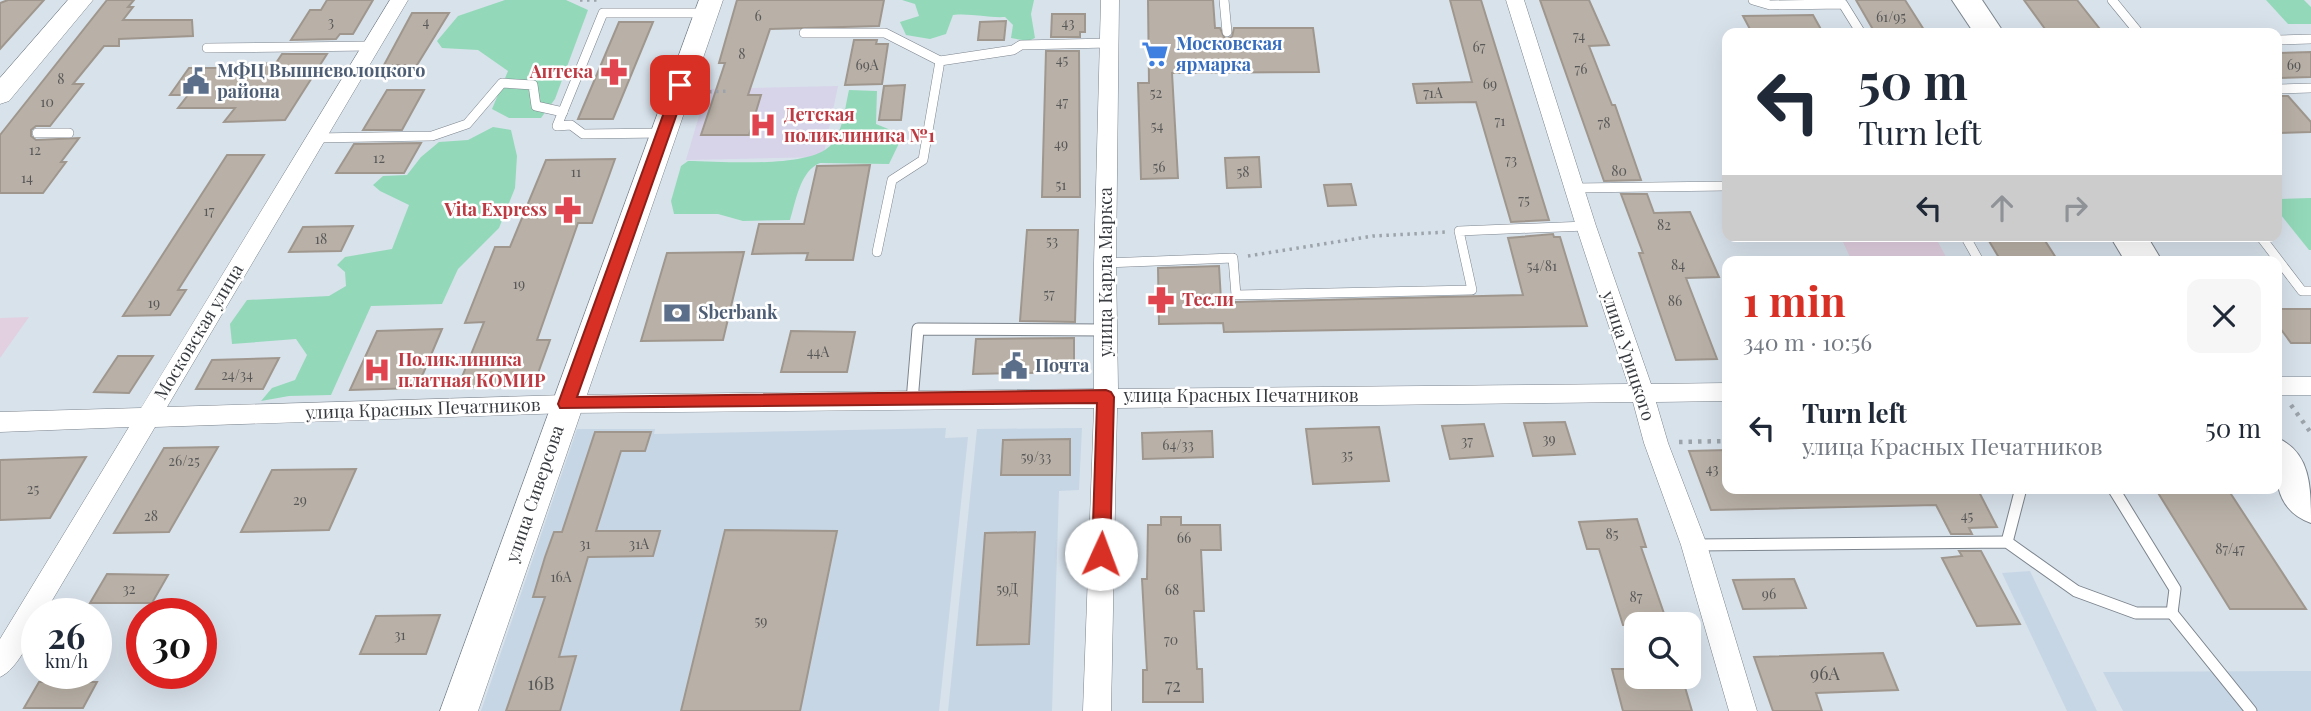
<!DOCTYPE html>
<meta charset="utf-8">
<style>
body{margin:0;font-family:"Playfair Display",serif;background:#f6f6f7;color:#1f2937;height:100vh;display:flex;flex-direction:column;font-size:26px;white-space:nowrap}
*{box-sizing:border-box;margin:0}
p{font-size:23px;color:#747a83}
.icon{flex:none;width:38px;height:38px;fill:none;stroke:currentColor;stroke-width:2;stroke-linecap:round;stroke-linejoin:round}
.map{position:relative;flex:1;overflow:hidden}
.details{position:absolute;left:1722px;top:256px;width:560px;height:238px;display:flex;flex-direction:column;background:#fff;border-radius:14px;box-shadow:0 7px 28px #0002}
.details>*{flex:none}
.hud{position:absolute;left:1722px;top:28px;width:560px;height:214px;border-radius:14px;box-shadow:0 7px 28px #0002;background:#fff;color:#1f2937;overflow:hidden}
.controls{position:absolute;left:1624px;top:612px;display:grid;gap:14px}
.controls a{display:grid;place-items:center;width:77px;height:77px;border-radius:14px;background:#fff;box-shadow:0 7px 28px #0002;font-size:35px}
.speed{position:absolute;left:21px;top:598px;display:flex;gap:14px;font-size:35px;font-weight:700;text-align:center}
.speed>*{display:grid;place-content:center;width:91px;height:91px;border-radius:50%;background:#fff;box-shadow:0 7px 28px #0002;line-height:1}
.speed small{font-size:18px;font-weight:400}
.speed .limit{border:10px solid #d22;background:#fff;color:#111}
.pin{position:absolute;display:grid;place-items:center;width:60px;height:60px;color:#fff;margin:-30px;border-radius:14px;box-shadow:0 4px 10px #0006}
.me{position:absolute;width:77px;margin:-38px;rotate:2deg;stroke-linejoin:round;filter:drop-shadow(0 0 5px #0008)}
.turn{display:flex;align-items:center;gap:24px;height:147px;padding:0 21px;font-size:32px}
.turn .icon{width:91px;height:91px;stroke-width:2.5}
.turn b{display:block;font-size:49px;line-height:60px}
.lanes{display:flex;align-items:center;height:66px;padding:0 21px;background:#0003;justify-content:center;gap:35px;direction:ltr}
.lanes .off{opacity:.35}
.round{display:grid;place-items:center;flex:none;width:74px;height:74px;border-radius:14px;background:#f6f6f7}
.summary{display:flex;align-items:center;justify-content:space-between;height:119px;padding:0 21px}
h1{font-size:42px;font-weight:700;line-height:52px;color:#d93025}
ul{padding:0;list-style:none}
li{display:flex;align-items:center;gap:21px;height:105px;padding:0 21px}
li div{flex:1}
li b{display:block;font-size:26px}
li em{font-style:normal}
.map>svg:first-child{display:block}
</style>
<div class="map">
<svg width="2311" height="711" viewBox="0 0 2311 711">
<rect width="100%" height="100%" fill="#d8e2eb"/>
<g fill="#c7d6e5">
<path d="M946 428 945 438 968 437 939 711H481L577 429H655L654 434Z"/>
<path d="M1082 428 1079 490 1059 491 1052 711H948L977 429Z"/>
<path d="M2030 571 2097 711H2067L2002 573Z"/>
<path d="M2311 671V711H2123L2103 672Z"/>
</g>
<g fill="#e2d0e1">
<path d="M1840 236H1935L1947 259H1851Z"/>
<path d="M29 317 0 358V318Z"/>
</g>
<path fill="#d7d3e9" d="M838 86 823 157 686 160 707 89Z"/>
<g fill="#93d9b9">
<path d="M505 0H566L588 10 555 99 541 118H509L492 109 508 71 478 50 442 48 437 41 458 16Z"/>
<path d="M902 0H1034L1031 14 1035 38 1028 41 1011 38 1013 25 1005 17C987 18 972 13 953 15L946 34 930 39 906 35 900 22 919 16 915 4Z"/>
<path d="M2266 0H2304L2311 7V24H2288Z"/>
<path d="M849 90 877 91 876 124 903 135 889 164 820 163C800 171 796 201 790 220L743 221 718 214H674L671 201 681 166 688 161C721 161 807 169 830 146 843 133 845 107 849 90Z"/>
<path d="M493 127 511 130 517 156 515 188 499 228 458 269 442 304 371 306 331 395 289 396 261 401 272 388 295 380 307 355 296 339 232 344 230 324 247 300 329 296 346 286 345 272 337 265 345 257 392 249 409 205 380 191 373 185 383 176 407 175 421 157 439 142 468 140Z"/>
<path d="M2311 198V250H2309L2277 210V199Z"/>
</g>
<g fill="#b9b1a7" stroke="#9f978e" stroke-width="2">
<path d="M8 0H44L0 49V3Z"/>
<path d="M107 0H134L128 7H133L123 20H192L193 36 119 39V46H104L73 84H83L50 126H36L31 130V136L36 140 79 138 61 162H66L43 193H0V135Z"/>
<path d="M327 0H373L353 34H340L336 39 291 40 310 10H321Z"/>
<path d="M737 0H884L879 26 770 29 748 95H761L749 135H701L725 63H719Z"/>
<path d="M1148 0H1213L1215 28H1220L1225 39 1232 37 1234 28H1313L1319 72 1172 73 1178 178 1141 179 1138 83H1149Z"/>
<path d="M1450 0H1481L1549 220 1511 222 1476 102 1417 103 1413 84 1472 82Z"/>
<path d="M1540 0H1589L1609 45 1589 46 1612 105H1615L1641 180 1604 181Z"/>
<path d="M1856 0H1905L1926 33H1875Z"/>
<path d="M2024 0H2077L2103 33H2048Z"/>
<path d="M412 13H449L417 65H384Z"/>
<path d="M1052 14H1085V32H1080V37H1051Z"/>
<path d="M1813 15 1823 33H1752L1743 16Z"/>
<path d="M1006 21 1004 40H978L980 22Z"/>
<path d="M619 22H653L613 119H578Z"/>
<path d="M854 40H877L876 44H888L882 84 845 85Z"/>
<path d="M1046 51H1079L1080 197H1042Z"/>
<path d="M2311 52V77L2277 78V53Z"/>
<path d="M282 54H327L285 120 224 122 235 108H178L188 95H170L189 68H253L256 64 276 63Z"/>
<path d="M905 85 901 120H879L884 86Z"/>
<path d="M387 90H424L402 130H363Z"/>
<path d="M2277 96H2288L2311 122V132L2277 133Z"/>
<path d="M421 143 404 173H336L354 144Z"/>
<path d="M227 155H264L178 290H186L170 315 123 316Z"/>
<path d="M1259 157 1261 187 1227 188 1225 158Z"/>
<path d="M615 159 592 223H578L537 340H550L533 387H458L484 322 465 323 495 247H510L546 160Z"/>
<path d="M870 165 853 260H806L808 253 752 254 759 224H804L817 166Z"/>
<path d="M1351 184 1356 205 1328 206 1324 185Z"/>
<path d="M1621 194H1647L1654 213 1690 212 1719 277 1686 278 1717 359 1676 360 1639 253H1643Z"/>
<path d="M353 226 341 251 289 252 303 227Z"/>
<path d="M1027 230H1078L1075 322 1020 321Z"/>
<path d="M1553 234 1554 237H1560L1587 326 1224 332 1223 323 1159 324 1158 268 1219 266 1221 300 1236 302 1523 295 1508 238Z"/>
<path d="M1986 236H2042L2058 261H2001Z"/>
<path d="M744 252 723 340 641 341 667 253Z"/>
<path d="M2277 309H2311V343H2291L2277 324Z"/>
<path d="M442 329 417 388 350 390 377 331Z"/>
<path d="M791 331 855 332 847 372H781Z"/>
<path d="M1074 338V372L973 374 976 339Z"/>
<path d="M118 356H153L129 393 94 392Z"/>
<path d="M279 358 263 389H196L212 360Z"/>
<path d="M1565 422 1575 454 1533 456 1524 423Z"/>
<path d="M1484 424 1493 456 1450 459 1442 426Z"/>
<path d="M1379 427 1389 481 1313 484 1306 429Z"/>
<path d="M1212 431 1213 457 1143 459 1142 433Z"/>
<path d="M595 432H651L645 451H621L596 531H660L653 556 588 557 559 657 576 656 560 711H506L545 597H533L545 557 554 532H562Z"/>
<path d="M1070 439V475H1001L1003 440Z"/>
<path d="M218 447 169 532 114 533 164 448Z"/>
<path d="M1727 450V488H1977L1997 527 1969 528 1972 534H1951L1936 505 1711 510 1689 451Z"/>
<path d="M86 457 50 518 0 520V460Z"/>
<path d="M356 469 329 530 241 532 272 470Z"/>
<path d="M2155 488H2227L2306 609H2230Z"/>
<path d="M1161 517H1181V525H1220L1221 550H1201L1204 611H1194L1197 669H1202L1203 702H1143V670H1147L1142 579H1147L1148 525H1161Z"/>
<path d="M1637 519 1646 547H1641L1668 625H1623L1599 549H1587L1579 522Z"/>
<path d="M725 530 837 531 800 711H681Z"/>
<path d="M1035 532 1029 644 977 645 985 533Z"/>
<path d="M1959 551H1981L2020 624 1977 626 1942 558 1962 556Z"/>
<path d="M107 574 168 575 152 603H90Z"/>
<path d="M1794 579 1806 608 1743 609 1733 580Z"/>
<path d="M440 615 426 654H360L376 616Z"/>
<path d="M1883 653 1898 690 1816 693 1822 711H1773L1754 657Z"/>
<path d="M1612 669H1636V677H1682L1692 711H1623Z"/>
<path d="M39 682H97L83 708H24Z"/>
</g>
<g fill="none" stroke-linecap="round" stroke-linejoin="round">
<defs>
<g id="lane-far1">
<path d="M1224 0 1227 32"/>
<path d="M1753 0 1770 5 1843 4 1861 33"/>
<path d="M2112 0 2139 33"/>
<path d="M804 33H885L940 61"/>
<path d="M2277 40 2311 39"/>
<path d="M207 48 370 46"/>
<path d="M2277 89 2311 88"/>
<path d="M37 133H69"/>
<path d="M663 133 583 134 571 125 557 126 603 13H706"/>
<path d="M315 138 432 136 467 124 502 83 533 85 536 106 563 112"/>
<path d="M1575 188 1727 186"/>
<path d="M1965 236 1979 261"/>
<path d="M2260 236 2302 291H2311"/>
<path d="M877 252 892 180 923 160 940 61 1013 50 1021 45 1109 43"/>
<path d="M1105 263 1233 258 1236 295 1472 290 1459 231 1586 226"/>
</g>
<g id="lane">
<path d="M912 401 918 329 1106 330"/>
<path d="M2007 542 2021 488"/>
<path d="M1694 545 2007 542 2076 591 2136 613H2172L2175 589 2113 488"/>
<path d="M2172 613 2251 711"/>
</g>
<g id="street">
<path d="M390 0H408L167 407 566 395 1094 389V263L1101 0H1119L1116 263 1118 389 1628 384 1576 226 1506 0H1524L1596 226 1651 384 1727 383V401L1656 402 1668 443 1707 545 1757 711H1729L1681 545 1644 443 1633 402 1117 408 1111 711H1083L1094 408 566 413 155 427 44 614H37C37 632 17 670 0 677V639L129 427 0 432V412L141 408Z"/>
<rect x="2277" y="377" width="34" height="18"/>
</g>
<g id="secondary">
<path d="M68 0H93L9 101 0 104V78Z"/>
<path d="M699 0H723L478 711H440Z"/>
</g>
<g id="highway">
<path d="M1952 0H1982L2004 33H1974Z"/>
<path d="M2110 236H2147L2162 261H2125Z"/>
<path d="M2277 438C2311 452 2311 488 2311 523 2272 509 2275 473 2277 438Z"/>
</g>
</defs>
<use href="#lane-far1" stroke="#7c848d" stroke-width="10"/>
<use href="#lane" stroke="#7c848d" stroke-width="13"/>
<use href="#street" stroke="#7c848d" stroke-width="1"/>
<use href="#secondary" stroke="#7c848d" stroke-width="1"/>
<use href="#highway" stroke="#7c848d" stroke-width="2"/>
<g stroke="#9ca3aa" stroke-width="3.5" stroke-dasharray="2.5 4.5" stroke-linecap="butt">
<path d="M580 0H597"/>
<path d="M702 92 729 91"/>
<path d="M1248 256 1373 236 1447 232"/>
</g>
<g stroke="#9ca3aa" stroke-width="4.5" stroke-dasharray="3.5 6" stroke-linecap="butt">
<path d="M2291 405 2311 433"/>
<path d="M1679 442 1727 441"/>
</g>
<use href="#lane-far1" stroke="#fff" stroke-width="9"/>
<use href="#lane" stroke="#fff" stroke-width="11"/>
<use href="#street" fill="#fff" fill-rule="evenodd"/>
<use href="#secondary" fill="#fff" fill-rule="evenodd"/>
<use href="#highway" fill="#fff" fill-rule="evenodd"/>
</g>
<path fill="#d93025" stroke="#8d1f18" stroke-width="2" d="M680 81 687 85 577 397 1106 390 1111 392 1114 397 1110 554 1108 559 1101 562 1095 559 1092 554 1097 403 560 408 558 404 674 85Z"/>
<defs>
<symbol id="supermarket-bare" viewBox="-9 -9 18 18"><path d="M-6-5.5h2.5l.6 2H6L4.5 2H-2.5L-4.4-4H-6ZM-1.5 3.2a1.3 1.3 0 1 0 .1 0ZM3 3.2a1.3 1.3 0 1 0 .1 0Z" fill="#3f7fe0" stroke="#fff" stroke-width="2.5" paint-order="stroke"/></symbol>
<symbol id="pharmacy-bare" viewBox="-9 -9 18 18"><path d="M-2-6h4v4h4v4h-4v4h-4v-4h-4v-4h4Z" fill="#e0444e" stroke="#fff" stroke-width="2.5" paint-order="stroke"/></symbol>
<symbol id="civic-bare" viewBox="-9 -9 18 18"><path d="M-.6-6.5H3V-4.5H.6V-3L4-1V1h2V6H-6V1h2V-1L-.6-3ZM-1.2 2.5V6h2.4V2.5Z" fill="#5c6f8a" stroke="#fff" stroke-width="2.5" paint-order="stroke"/></symbol>
<symbol id="hospital-bare" viewBox="-9 -9 18 18"><path d="M-5-5h3v3.5h4V-5h3V5h-3V1.5h-4V5h-3Z" fill="#e0444e" stroke="#fff" stroke-width="2.5" paint-order="stroke"/></symbol>
<symbol id="bank-bare" viewBox="-9 -9 18 18"><path d="M-6-4H6V4H-6ZM0-2.3a2.3 2.3 0 1 0 0 4.6a2.3 2.3 0 1 0 0-4.6Z" fill="#5c6f8a" stroke="#fff" stroke-width="2.5" paint-order="stroke"/></symbol>
</defs>
<g fill-rule="evenodd">
<use href="#supermarket-bare" x="1136" y="35" width="38" height="38"/>
<use href="#pharmacy-bare" x="595" y="53" width="38" height="38"/>
<use href="#civic-bare" x="177" y="62" width="38" height="38"/>
<use href="#hospital-bare" x="744" y="106" width="38" height="38"/>
<use href="#pharmacy-bare" x="549" y="191" width="38" height="38"/>
<use href="#pharmacy-bare" x="1142" y="281" width="38" height="38"/>
<use href="#bank-bare" x="658" y="294" width="38" height="38"/>
<use href="#civic-bare" x="995" y="347" width="38" height="38"/>
<use href="#hospital-bare" x="358" y="351" width="38" height="38"/>
</g>
<g text-anchor="middle" stroke-width="5" stroke-linejoin="round" paint-order="stroke">
<g font-size="14" fill="#585859">
<text x="758" y="21">6</text>
<text x="1891" y="22">61/95</text>
<text x="331" y="27">3</text>
<text x="426" y="27">4</text>
<text x="1068" y="28">43</text>
<text x="1579" y="41">74</text>
<text x="1479" y="52">67</text>
<text x="742" y="59">8</text>
<text x="1062" y="65">45</text>
<text x="867" y="70">69А</text>
<text x="2294" y="70">69</text>
<text x="1581" y="74">76</text>
<text x="61" y="84">8</text>
<text x="1490" y="89">69</text>
<text x="1156" y="98">52</text>
<text x="1433" y="98">71А</text>
<text x="47" y="107">10</text>
<text x="1062" y="107">47</text>
<text x="1500" y="126">71</text>
<text x="1604" y="128">78</text>
<text x="1157" y="131">54</text>
<text x="1061" y="149">49</text>
<text x="35" y="155">12</text>
<text x="379" y="163">12</text>
<text x="1511" y="165">73</text>
<text x="1159" y="172">56</text>
<text x="1619" y="176">80</text>
<text x="576" y="177">11</text>
<text x="1243" y="177">58</text>
<text x="27" y="183">14</text>
<text x="1061" y="190">51</text>
<text x="1524" y="205">75</text>
<text x="209" y="216">17</text>
<text x="1664" y="230">82</text>
<text x="321" y="244">18</text>
<text x="1052" y="246">53</text>
<text x="1678" y="270">84</text>
<text x="1542" y="271">54/81</text>
<text x="519" y="289">19</text>
<text x="1049" y="299">57</text>
<text x="1675" y="306">86</text>
<text x="154" y="308">19</text>
<text x="818" y="357">44А</text>
<text x="237" y="380">24/34</text>
<text x="1549" y="444">39</text>
<text x="1467" y="446">37</text>
<text x="1178" y="450">64/33</text>
<text x="1347" y="460">35</text>
<text x="1036" y="462">59/33</text>
<text x="184" y="466">26/25</text>
<text x="1712" y="474">43</text>
<text x="33" y="494">25</text>
<text x="300" y="505">29</text>
<text x="151" y="521">28</text>
<text x="1967" y="521">45</text>
<text x="1612" y="539">85</text>
<text x="1184" y="543">66</text>
<text x="585" y="549">31</text>
<text x="639" y="549">31А</text>
<text x="2230" y="554">87/47</text>
<text x="561" y="582">16А</text>
<text x="129" y="594">32</text>
<text x="1007" y="594">59Д</text>
<text x="1172" y="595">68</text>
<text x="1769" y="599">96</text>
<text x="1636" y="602">87</text>
<text x="761" y="626">59</text>
<text x="400" y="640">31</text>
<text x="1171" y="645">70</text>
</g>
<g font-size="18" font-weight="bold" fill="#366cbe" stroke="#fff" text-anchor="start">
<text x="1176" y="50">Московская<tspan x="1176" dy="21">ярмарка</tspan></text>
</g>
<g font-size="18" font-weight="bold" fill="#4e5e75" stroke="#fff" text-anchor="start">
<text x="217" y="77">МФЦ Вышневолоцкого<tspan x="217" dy="21">района</tspan></text>
<text x="698" y="319">Sberbank</text>
<text x="1035" y="372">Почта</text>
</g>
<g font-size="18" font-weight="bold" fill="#be3a42" stroke="#fff" text-anchor="start">
<text x="593" y="78" text-anchor="end">Аптека</text>
<text x="784" y="121">Детская<tspan x="784" dy="21">поликлиника №1</tspan></text>
<text x="547" y="216" text-anchor="end">Vita Express</text>
<text x="1182" y="306">Тесли</text>
<text x="398" y="366">Поликлиника<tspan x="398" dy="21">платная КОМИР</tspan></text>
</g>
<g font-size="18" fill="#383b3f" stroke="#fff">
<text transform="translate(1106 272) rotate(-90)" y="6">улица Карла Маркса</text>
<text transform="translate(199 332) rotate(-59)" y="6">Московская улица</text>
<text transform="translate(1628 356) rotate(72)" y="6">улица Урицкого</text>
<text x="1241" y="402">улица Красных Печатников</text>
<text transform="translate(423 409) rotate(-2)" y="6">улица Красных Печатников</text>
<text transform="translate(535 494) rotate(-71)" y="6">улица Сиверсова</text>
</g>
<g font-size="18" fill="#585859">
<text x="1825" y="680">96А</text>
<text x="541" y="690">16В</text>
<text x="1173" y="692">72</text>
</g>
</g>
</svg>
<div class="controls">
<a><svg class="icon" aria-label="search" viewBox="0 0 24 24"><circle cx="10" cy="10" r="6"/><path d="M15 15l6 6"/></svg></a>
</div>
<div class="speed"><div>26<small>km/h</small></div><div class="limit">30</div></div>
<div class="pin" style="left:680px;top:85px;background:#d93025"><svg class="icon" aria-label="arrive" viewBox="0 0 24 24"><path d="M6 21V4h12l-3 4 3 4H6"/></svg></div>
<svg class="me" style="left:1101px;top:554px" viewBox="-20 -20 40 40"><circle r="19" fill="#fff"/><path d="M0-13L10 11 0 6-10 11z" fill="#d93025"/></svg>
<div class="hud">
<div class="turn"><svg class="icon" aria-label="left" viewBox="0 0 24 24"><path d="M17 20v-9H6M10 6l-5 5 5 5"/></svg><div><b>50 m</b>Turn left</div></div>
<div class="lanes"><svg class="icon" aria-label="left" viewBox="0 0 24 24"><path d="M17 20v-9H6M10 6l-5 5 5 5"/></svg><svg class="icon off" aria-label="ahead" viewBox="0 0 24 24"><path d="M12 20V5M6 11l6-6 6 6"/></svg><svg class="icon off" aria-label="right" viewBox="0 0 24 24"><path d="M7 20v-9h11M14 6l5 5-5 5"/></svg></div>
</div>
<section class="details">
<div class="summary"><div><h1>1 min</h1><p>340 m · 10:56</p></div><a class="round"><svg class="icon" aria-label="close" viewBox="0 0 24 24"><path d="M6 6l12 12M18 6L6 18"/></svg></a></div>
<ul>
<li><svg class="icon" aria-label="left" viewBox="0 0 24 24"><path d="M17 20v-9H6M10 6l-5 5 5 5"/></svg><div><b>Turn left</b><p>улица Красных Печатников</p></div><em>50 m</em></li>
</ul>
</section>
</div>
